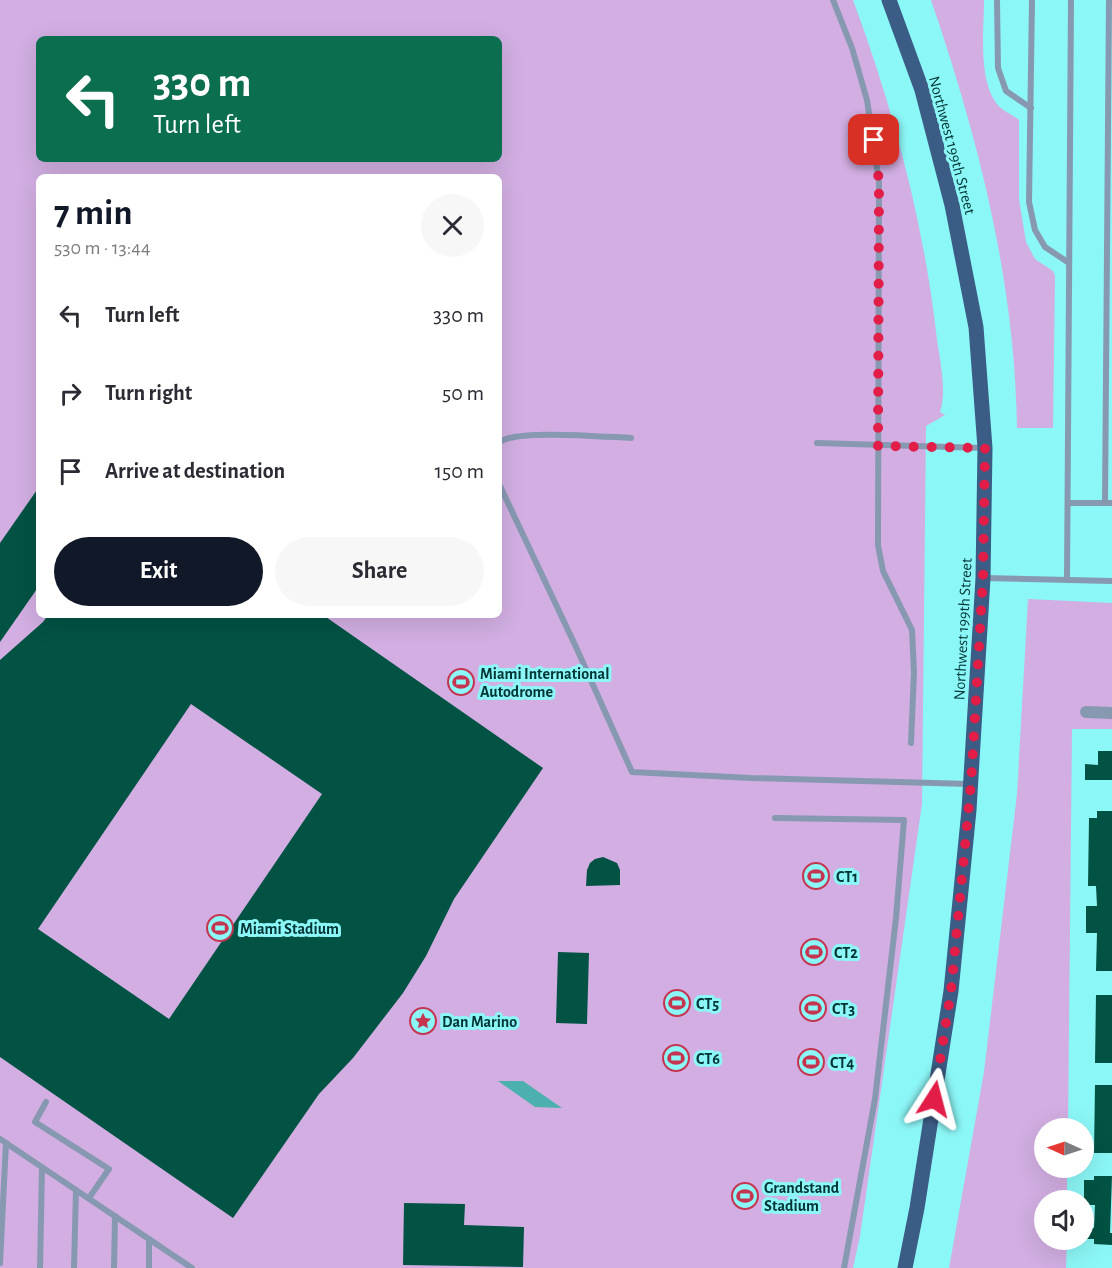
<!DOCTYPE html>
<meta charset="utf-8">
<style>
body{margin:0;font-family:"Alegreya Sans",sans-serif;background:#f7f7f7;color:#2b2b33;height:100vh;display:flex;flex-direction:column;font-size:22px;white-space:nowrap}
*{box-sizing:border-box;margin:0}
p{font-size:20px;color:#7c7c81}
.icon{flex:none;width:33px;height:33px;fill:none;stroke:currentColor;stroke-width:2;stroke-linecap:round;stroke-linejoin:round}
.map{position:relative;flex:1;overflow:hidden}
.panel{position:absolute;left:36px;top:174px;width:466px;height:444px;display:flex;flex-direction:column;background:#fff;border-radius:9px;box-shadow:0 6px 24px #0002}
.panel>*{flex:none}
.top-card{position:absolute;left:36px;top:36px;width:466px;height:126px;border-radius:9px;box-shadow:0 6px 24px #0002;background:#0b6e4f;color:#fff;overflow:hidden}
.needle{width:39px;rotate:273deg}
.buttons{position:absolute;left:1034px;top:1118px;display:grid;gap:12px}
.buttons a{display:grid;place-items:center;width:60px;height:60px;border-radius:50%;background:#fff;box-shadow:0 6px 24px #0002;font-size:30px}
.pin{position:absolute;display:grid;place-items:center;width:51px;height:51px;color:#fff;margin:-26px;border-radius:12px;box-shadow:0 3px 9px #0006}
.me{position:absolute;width:66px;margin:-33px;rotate:9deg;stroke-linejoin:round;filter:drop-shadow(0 0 4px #0008)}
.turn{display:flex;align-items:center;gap:21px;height:126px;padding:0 18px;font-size:27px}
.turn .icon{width:78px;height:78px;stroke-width:2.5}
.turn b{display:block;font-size:42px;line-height:51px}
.round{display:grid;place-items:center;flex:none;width:63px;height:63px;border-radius:32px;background:#f7f7f7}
.summary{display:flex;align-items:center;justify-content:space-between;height:102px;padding:0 18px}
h1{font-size:36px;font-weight:600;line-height:45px;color:#111827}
.button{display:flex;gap:12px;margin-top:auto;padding:12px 18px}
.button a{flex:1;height:69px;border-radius:36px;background:#111827;color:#fff;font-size:24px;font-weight:600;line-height:69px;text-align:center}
.button a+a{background:#f7f7f7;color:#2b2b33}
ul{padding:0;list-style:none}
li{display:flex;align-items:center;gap:18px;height:78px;padding:0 18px}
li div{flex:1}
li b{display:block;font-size:22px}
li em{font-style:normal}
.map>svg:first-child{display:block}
</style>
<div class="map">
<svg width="1112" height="1268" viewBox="0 0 1112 1268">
<rect width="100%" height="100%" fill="#8cf7f7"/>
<g fill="#d2aee2" fill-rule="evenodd">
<path d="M0 0H853C894 111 924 223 937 340 940 360 947 393 940 412L945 415 926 426 922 804 860 1236 853 1268H0ZM39 39H500V159H39ZM39 177H500V615H39Z"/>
<path d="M931 0H984C984 30 978 77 996 103 1002 111 1012 114 1019 120V199L1026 242 1035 259 1053 271 1055 276 1053 428H1017C1015 281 978 137 931 0Z"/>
<path d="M1028 599 1112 603V729H1072L1068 1128H1044V1167H1067V1200H1044V1239H1067L1066 1268H949L984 1072 1017 794Z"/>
</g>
<path fill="#4cb0af" d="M498 1081H523L562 1108 535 1107Z"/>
<g fill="#025344" fill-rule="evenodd">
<path d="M39 487V586L0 642V543Z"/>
<path d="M48 615H323L543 768 454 899 426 956 403 993 353 1058 319 1094 233 1218 0 1057V660L43 622ZM191 704 322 794 169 1019 38 929Z"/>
<path d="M1098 751H1112V780H1085V764L1098 765Z"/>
<path d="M1097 811H1112V971H1096L1097 933H1086V906H1097L1096 886H1088L1089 818H1097Z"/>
<path d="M603 857 617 863 620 870V885L586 886 587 870 590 863 595 859Z"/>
<path d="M558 952 589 953 587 1024 556 1023Z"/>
<path d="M1096 995H1112V1063H1095Z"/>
<path d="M1095 1085H1112V1153H1094Z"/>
<path d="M1094 1176H1112L1110 1233H1112V1245L1094 1244V1239H1083V1227L1094 1228 1095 1205H1084V1180H1094Z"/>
<path d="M404 1203 465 1204 464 1225 524 1227 523 1267 403 1265Z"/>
</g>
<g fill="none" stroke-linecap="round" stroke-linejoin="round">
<g stroke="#8799b1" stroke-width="6">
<path d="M833 0 852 48 867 100 879 182 878 545 883 571 912 630 914 672 911 743"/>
<path d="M997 0 998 68 1006 91 1031 108"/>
<path d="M1032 0 1029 202 1035 230 1045 247 1069 263"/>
<path d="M500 442C516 429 606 437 631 438"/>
<path d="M817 443 984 448"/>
<path d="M500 486 576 647 632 772 751 778 970 784"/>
<path d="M1068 503H1112"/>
<path d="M1105 503 1109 0"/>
<path d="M984 578 1112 581"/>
<path d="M1067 580 1071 0"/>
<path d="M775 818 904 820 896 918 875 1099 844 1268"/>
<path d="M46 1102 35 1122 109 1169 89 1198"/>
<path d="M0 1139 192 1268"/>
<path d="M0 1263 6 1143"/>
<path d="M40 1268 42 1167"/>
<path d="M74 1268 76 1190"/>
<path d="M114 1268 115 1216"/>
<path d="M149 1268V1239"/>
</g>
<path stroke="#8799b1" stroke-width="12" d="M1086 712 1112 713"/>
<path stroke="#3b5c85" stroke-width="15" d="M889 0 922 90 952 205 976 327 985 448 983 578 969 810 951 991 917 1208 905 1268"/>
</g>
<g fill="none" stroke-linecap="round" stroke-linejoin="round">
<path stroke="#e11d48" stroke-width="10" stroke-dasharray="0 18" d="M874 140 879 182 878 446 985 448 983 578 971 784 951 991 934 1099"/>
</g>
<defs>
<symbol id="stadium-ring" viewBox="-11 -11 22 22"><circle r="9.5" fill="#8cf7f7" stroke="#c53550" stroke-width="1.5"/><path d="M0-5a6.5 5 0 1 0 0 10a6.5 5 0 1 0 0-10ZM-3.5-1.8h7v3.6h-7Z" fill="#c53550"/></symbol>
<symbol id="sight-ring" viewBox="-11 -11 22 22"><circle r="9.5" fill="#8cf7f7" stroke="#c53550" stroke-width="1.5"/><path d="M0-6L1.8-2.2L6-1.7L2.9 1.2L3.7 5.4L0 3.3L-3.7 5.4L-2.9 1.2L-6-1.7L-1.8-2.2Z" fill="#c53550"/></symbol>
</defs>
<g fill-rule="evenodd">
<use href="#stadium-ring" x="446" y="667" width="30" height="30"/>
<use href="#stadium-ring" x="801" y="861" width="30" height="30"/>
<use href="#stadium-ring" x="205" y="913" width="30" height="30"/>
<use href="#stadium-ring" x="799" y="937" width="30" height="30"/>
<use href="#stadium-ring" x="662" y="988" width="30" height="30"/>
<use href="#stadium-ring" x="798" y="993" width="30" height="30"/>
<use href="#sight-ring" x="408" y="1006" width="30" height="30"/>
<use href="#stadium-ring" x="661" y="1043" width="30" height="30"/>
<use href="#stadium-ring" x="796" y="1047" width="30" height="30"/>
<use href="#stadium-ring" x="730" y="1181" width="30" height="30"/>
</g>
<g text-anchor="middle" stroke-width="6" stroke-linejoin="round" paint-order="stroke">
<g font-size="16" fill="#023535" stroke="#8cf7f7">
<text transform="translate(953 145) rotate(75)" y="6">Northwest 199th Street</text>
<text transform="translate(962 629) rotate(-87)" y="6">Northwest 199th Street</text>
</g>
<g font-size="16" font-weight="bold" fill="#023535" stroke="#8cf7f7" text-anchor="start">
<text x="480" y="679">Miami International<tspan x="480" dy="18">Autodrome</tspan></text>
<text x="836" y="882">CT1</text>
<text x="240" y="934">Miami Stadium</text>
<text x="834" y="958">CT2</text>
<text x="696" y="1009">CT5</text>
<text x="832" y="1014">CT3</text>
<text x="442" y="1027">Dan Marino</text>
<text x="696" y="1064">CT6</text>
<text x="830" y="1068">CT4</text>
<text x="764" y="1193">Grandstand<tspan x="764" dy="18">Stadium</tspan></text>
</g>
</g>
</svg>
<div class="buttons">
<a><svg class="needle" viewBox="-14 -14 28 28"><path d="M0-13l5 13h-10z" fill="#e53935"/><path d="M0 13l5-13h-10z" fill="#7c7c81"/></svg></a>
<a><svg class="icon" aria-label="sound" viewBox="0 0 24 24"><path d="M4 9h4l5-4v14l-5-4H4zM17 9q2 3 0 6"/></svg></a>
</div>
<div class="pin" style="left:874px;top:140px;background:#d93025"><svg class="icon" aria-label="arrive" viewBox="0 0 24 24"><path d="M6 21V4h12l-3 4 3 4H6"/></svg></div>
<svg class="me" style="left:934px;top:1099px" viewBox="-20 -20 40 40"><path d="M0-17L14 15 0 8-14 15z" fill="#e11d48" stroke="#fff" stroke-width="4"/></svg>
<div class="top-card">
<div class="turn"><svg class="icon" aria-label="left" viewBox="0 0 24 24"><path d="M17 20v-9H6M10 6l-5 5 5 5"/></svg><div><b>330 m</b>Turn left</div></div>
</div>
<section class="panel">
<div class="summary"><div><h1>7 min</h1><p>530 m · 13:44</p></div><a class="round"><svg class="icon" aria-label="close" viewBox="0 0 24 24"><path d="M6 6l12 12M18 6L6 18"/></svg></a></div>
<ul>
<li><svg class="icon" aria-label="left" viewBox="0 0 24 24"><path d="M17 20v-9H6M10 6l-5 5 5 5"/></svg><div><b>Turn left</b></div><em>330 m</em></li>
<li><svg class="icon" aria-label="right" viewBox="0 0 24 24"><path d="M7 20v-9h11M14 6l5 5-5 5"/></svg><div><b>Turn right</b></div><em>50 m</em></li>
<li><svg class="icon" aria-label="arrive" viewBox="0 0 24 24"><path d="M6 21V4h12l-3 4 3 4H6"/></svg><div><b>Arrive at destination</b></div><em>150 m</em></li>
</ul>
<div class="button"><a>Exit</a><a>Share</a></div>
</section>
</div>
